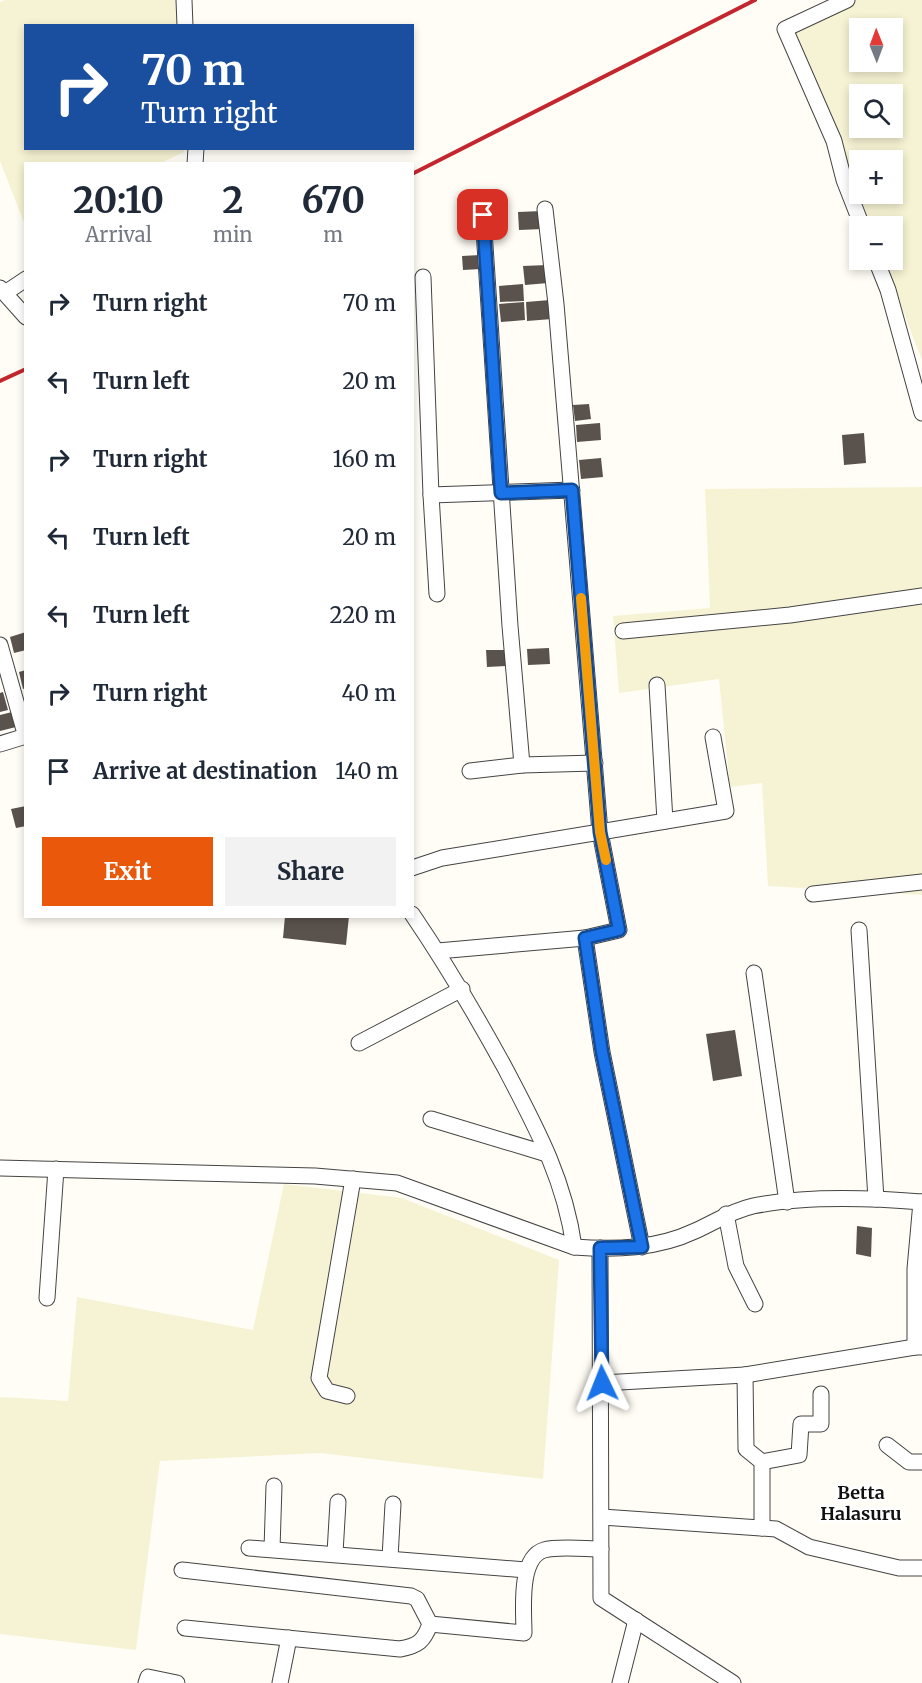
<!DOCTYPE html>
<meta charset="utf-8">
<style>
body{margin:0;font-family:Merriweather,serif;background:#f2f2f3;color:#1f2937;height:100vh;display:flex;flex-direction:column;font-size:22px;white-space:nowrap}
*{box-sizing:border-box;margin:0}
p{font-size:20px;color:#747a83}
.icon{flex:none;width:33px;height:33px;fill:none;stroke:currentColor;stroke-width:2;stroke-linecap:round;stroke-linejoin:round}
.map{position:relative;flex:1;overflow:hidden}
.panel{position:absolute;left:24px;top:162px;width:390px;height:756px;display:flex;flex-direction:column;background:#fff;border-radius:0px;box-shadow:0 3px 9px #0003}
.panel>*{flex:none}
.guide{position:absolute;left:24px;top:24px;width:390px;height:126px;border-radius:0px;box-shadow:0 3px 9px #0003;background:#1a4fa0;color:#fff;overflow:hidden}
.needle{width:39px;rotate:359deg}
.tools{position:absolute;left:849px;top:18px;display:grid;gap:12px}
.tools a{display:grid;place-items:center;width:54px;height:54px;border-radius:0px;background:#fff;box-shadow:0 3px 9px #0003;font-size:30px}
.pin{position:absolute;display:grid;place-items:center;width:51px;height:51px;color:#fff;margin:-26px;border-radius:12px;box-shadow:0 3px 9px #0006}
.me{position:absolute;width:66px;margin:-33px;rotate:358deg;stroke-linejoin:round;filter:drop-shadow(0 0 4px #0008)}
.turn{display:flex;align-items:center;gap:21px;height:126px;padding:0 18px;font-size:27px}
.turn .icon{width:78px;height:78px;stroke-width:2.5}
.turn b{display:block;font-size:42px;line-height:51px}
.eta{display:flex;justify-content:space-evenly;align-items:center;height:102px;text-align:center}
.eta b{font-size:36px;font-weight:700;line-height:42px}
.button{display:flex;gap:12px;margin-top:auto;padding:12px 18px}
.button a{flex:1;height:69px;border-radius:0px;background:#ea580c;color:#fff;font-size:24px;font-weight:700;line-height:69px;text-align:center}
.button a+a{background:#f2f2f3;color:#1f2937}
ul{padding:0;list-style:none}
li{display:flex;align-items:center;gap:18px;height:78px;padding:0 18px}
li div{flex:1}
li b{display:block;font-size:22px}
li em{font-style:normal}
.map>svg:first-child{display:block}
</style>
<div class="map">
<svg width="922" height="1683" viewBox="0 0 922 1683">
<rect width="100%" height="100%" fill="#fffdf5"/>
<g fill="#f6f3d4" fill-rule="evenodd">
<path d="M5 0H177L178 25 26 26V148H184V152L161 163 26 164 25 225 0 161V2Z"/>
<path d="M845 0H922V360L883 260H892V226H870L792 26ZM860 28H892V62H860ZM860 94H892V128H860ZM860 160H892V194H860Z"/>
<path d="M922 487V895L768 886 762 783 730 787 719 679 619 693 613 616 710 608 705 489Z"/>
<path d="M284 1184 402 1198 559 1260 543 1479 320 1453 160 1461 136 1650 0 1634V1397L68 1401 77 1297 253 1330Z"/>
</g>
<g fill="#5a524d">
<path d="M542 211 543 229 519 230 518 212Z"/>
<path d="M480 255 481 269 463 270 462 256Z"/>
<path d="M547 265 548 283 525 285 523 266Z"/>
<path d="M523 284 524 301 500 302 499 286Z"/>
<path d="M550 300 552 319 527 321 526 302Z"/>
<path d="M524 302 525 320 501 322 499 304Z"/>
<path d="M589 404 591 419 575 421 573 405Z"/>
<path d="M600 423 601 440 577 442 576 425Z"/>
<path d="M864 433 866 463 844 465 842 435Z"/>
<path d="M601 458 603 477 581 479 579 460Z"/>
<path d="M26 632V650L14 653 10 637Z"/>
<path d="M549 648 550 664 528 665 527 649Z"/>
<path d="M486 650H505L506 666 487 667Z"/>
<path d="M26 670V688L23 689 19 672Z"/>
<path d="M3 692 8 710 0 712V693Z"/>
<path d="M12 712 16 727 0 731V715Z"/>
<path d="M26 806V826L16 828 11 809Z"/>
<path d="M285 916H349L346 945 283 938Z"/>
<path d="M735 1030 742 1076 713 1081 706 1034Z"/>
<path d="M857 1226 872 1228 871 1257 856 1254Z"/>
</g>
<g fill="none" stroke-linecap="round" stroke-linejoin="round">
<defs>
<g id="minor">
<path d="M184 0 185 26"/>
<path d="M847 0 785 29 834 141 844 180 862 226"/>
<path d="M195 164 196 148"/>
<path d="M545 209 556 304 600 832 726 811 713 737"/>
<path d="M483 215 510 626 522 765"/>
<path d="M876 260 888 290 922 413"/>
<path d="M423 277 431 495 572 490"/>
<path d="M0 288 26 317"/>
<path d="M5 293 26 279"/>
<path d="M431 495 437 594"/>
<path d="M623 631 790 615 922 596"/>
<path d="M0 645 26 737"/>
<path d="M657 685 665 821"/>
<path d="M0 744 26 736"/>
<path d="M470 771 522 765 595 763"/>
<path d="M412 868 442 858 600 832 619 930 585 938 602 1052 642 1247"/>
<path d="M813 894 922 882"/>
<path d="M412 914C446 964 476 1015 505 1068 536 1127 565 1180 574 1247"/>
<path d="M859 930 876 1199"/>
<path d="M438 951 585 938"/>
<path d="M754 973 787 1202"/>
<path d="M359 1043 462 989"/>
<path d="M431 1119 547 1154"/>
<path d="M0 1168 315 1176 397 1183 574 1247C615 1250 657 1249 695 1231 715 1222 731 1211 753 1206 803 1196 871 1198 922 1202"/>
<path d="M921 1202 915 1269V1347H922"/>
<path d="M726 1214 736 1266 755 1304"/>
<path d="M600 1248 601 1598 733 1683"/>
<path d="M47 1298 56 1169"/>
<path d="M745 1375 915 1347"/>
<path d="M602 1383 745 1375 746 1449 762 1462V1528"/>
<path d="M347 1396 327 1391 319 1378 353 1179"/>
<path d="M887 1445 909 1462H922"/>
<path d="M762 1462 799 1455 801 1424H821V1394"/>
<path d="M602 1517 776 1529 809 1547 899 1568H922"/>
<path d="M249 1548 526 1570"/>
<path d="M272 1549 274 1486"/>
<path d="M335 1553 338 1502"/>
<path d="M390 1558 393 1504"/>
<path d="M182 1570 411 1596 417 1599 430 1624C424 1641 418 1646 400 1649L185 1628"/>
<path d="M430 1624 524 1633C524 1612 518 1558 544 1550 557 1546 586 1549 601 1549"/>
<path d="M146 1683 148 1677 177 1683"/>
<path d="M280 1683 289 1638"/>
<path d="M620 1683 636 1620"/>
</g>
</defs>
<use href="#minor" stroke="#444" stroke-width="17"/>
<use href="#minor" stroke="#fff" stroke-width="15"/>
<g stroke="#c4262e" stroke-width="4">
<path d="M412 174 755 0"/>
<path d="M0 381 26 369"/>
</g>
</g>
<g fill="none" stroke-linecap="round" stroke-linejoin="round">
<defs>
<path id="route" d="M483 215 501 493 572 490 600 832 619 930 585 938 602 1052 642 1247 600 1248 602 1383"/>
</defs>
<use href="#route" stroke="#114b97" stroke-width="15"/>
<use href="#route" stroke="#1a73e8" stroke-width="10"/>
<path stroke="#f59e0b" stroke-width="10" d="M581 598 600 832 606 860"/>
</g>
<g text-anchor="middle" stroke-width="6" stroke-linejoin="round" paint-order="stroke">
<g font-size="18" font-weight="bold" fill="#111" stroke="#fff">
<text x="861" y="1499">Betta<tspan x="861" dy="21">Halasuru</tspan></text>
</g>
</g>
</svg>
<div class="tools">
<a><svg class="needle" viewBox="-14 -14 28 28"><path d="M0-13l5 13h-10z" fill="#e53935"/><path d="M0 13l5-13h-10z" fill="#747a83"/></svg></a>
<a><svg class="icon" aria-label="search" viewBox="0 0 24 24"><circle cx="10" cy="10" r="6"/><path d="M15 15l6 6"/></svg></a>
<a>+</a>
<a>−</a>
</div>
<div class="pin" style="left:483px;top:215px;background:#d93025"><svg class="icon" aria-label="arrive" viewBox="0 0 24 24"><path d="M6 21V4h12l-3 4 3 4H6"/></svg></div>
<svg class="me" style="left:602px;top:1383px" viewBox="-20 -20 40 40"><path d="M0-17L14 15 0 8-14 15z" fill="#1a73e8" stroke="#fff" stroke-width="4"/></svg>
<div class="guide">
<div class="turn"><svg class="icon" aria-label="right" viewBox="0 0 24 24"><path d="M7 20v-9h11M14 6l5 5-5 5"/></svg><div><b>70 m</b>Turn right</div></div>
</div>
<section class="panel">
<div class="eta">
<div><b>20:10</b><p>Arrival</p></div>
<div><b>2</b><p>min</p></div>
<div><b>670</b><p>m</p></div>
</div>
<ul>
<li><svg class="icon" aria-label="right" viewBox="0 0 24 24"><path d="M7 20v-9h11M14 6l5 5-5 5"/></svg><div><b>Turn right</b></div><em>70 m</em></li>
<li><svg class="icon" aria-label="left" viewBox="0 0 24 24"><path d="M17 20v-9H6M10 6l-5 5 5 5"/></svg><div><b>Turn left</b></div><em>20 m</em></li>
<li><svg class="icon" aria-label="right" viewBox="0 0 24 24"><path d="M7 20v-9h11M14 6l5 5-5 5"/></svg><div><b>Turn right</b></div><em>160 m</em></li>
<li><svg class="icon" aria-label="left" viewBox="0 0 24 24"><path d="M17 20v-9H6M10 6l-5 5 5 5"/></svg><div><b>Turn left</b></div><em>20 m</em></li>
<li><svg class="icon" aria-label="left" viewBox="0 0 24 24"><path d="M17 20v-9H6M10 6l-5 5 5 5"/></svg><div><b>Turn left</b></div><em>220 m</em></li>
<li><svg class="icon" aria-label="right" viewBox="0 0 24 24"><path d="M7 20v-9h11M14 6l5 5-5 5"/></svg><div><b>Turn right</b></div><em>40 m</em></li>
<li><svg class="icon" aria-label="arrive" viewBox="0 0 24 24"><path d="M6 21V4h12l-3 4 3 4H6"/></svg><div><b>Arrive at destination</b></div><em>140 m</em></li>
</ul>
<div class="button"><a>Exit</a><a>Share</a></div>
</section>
</div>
